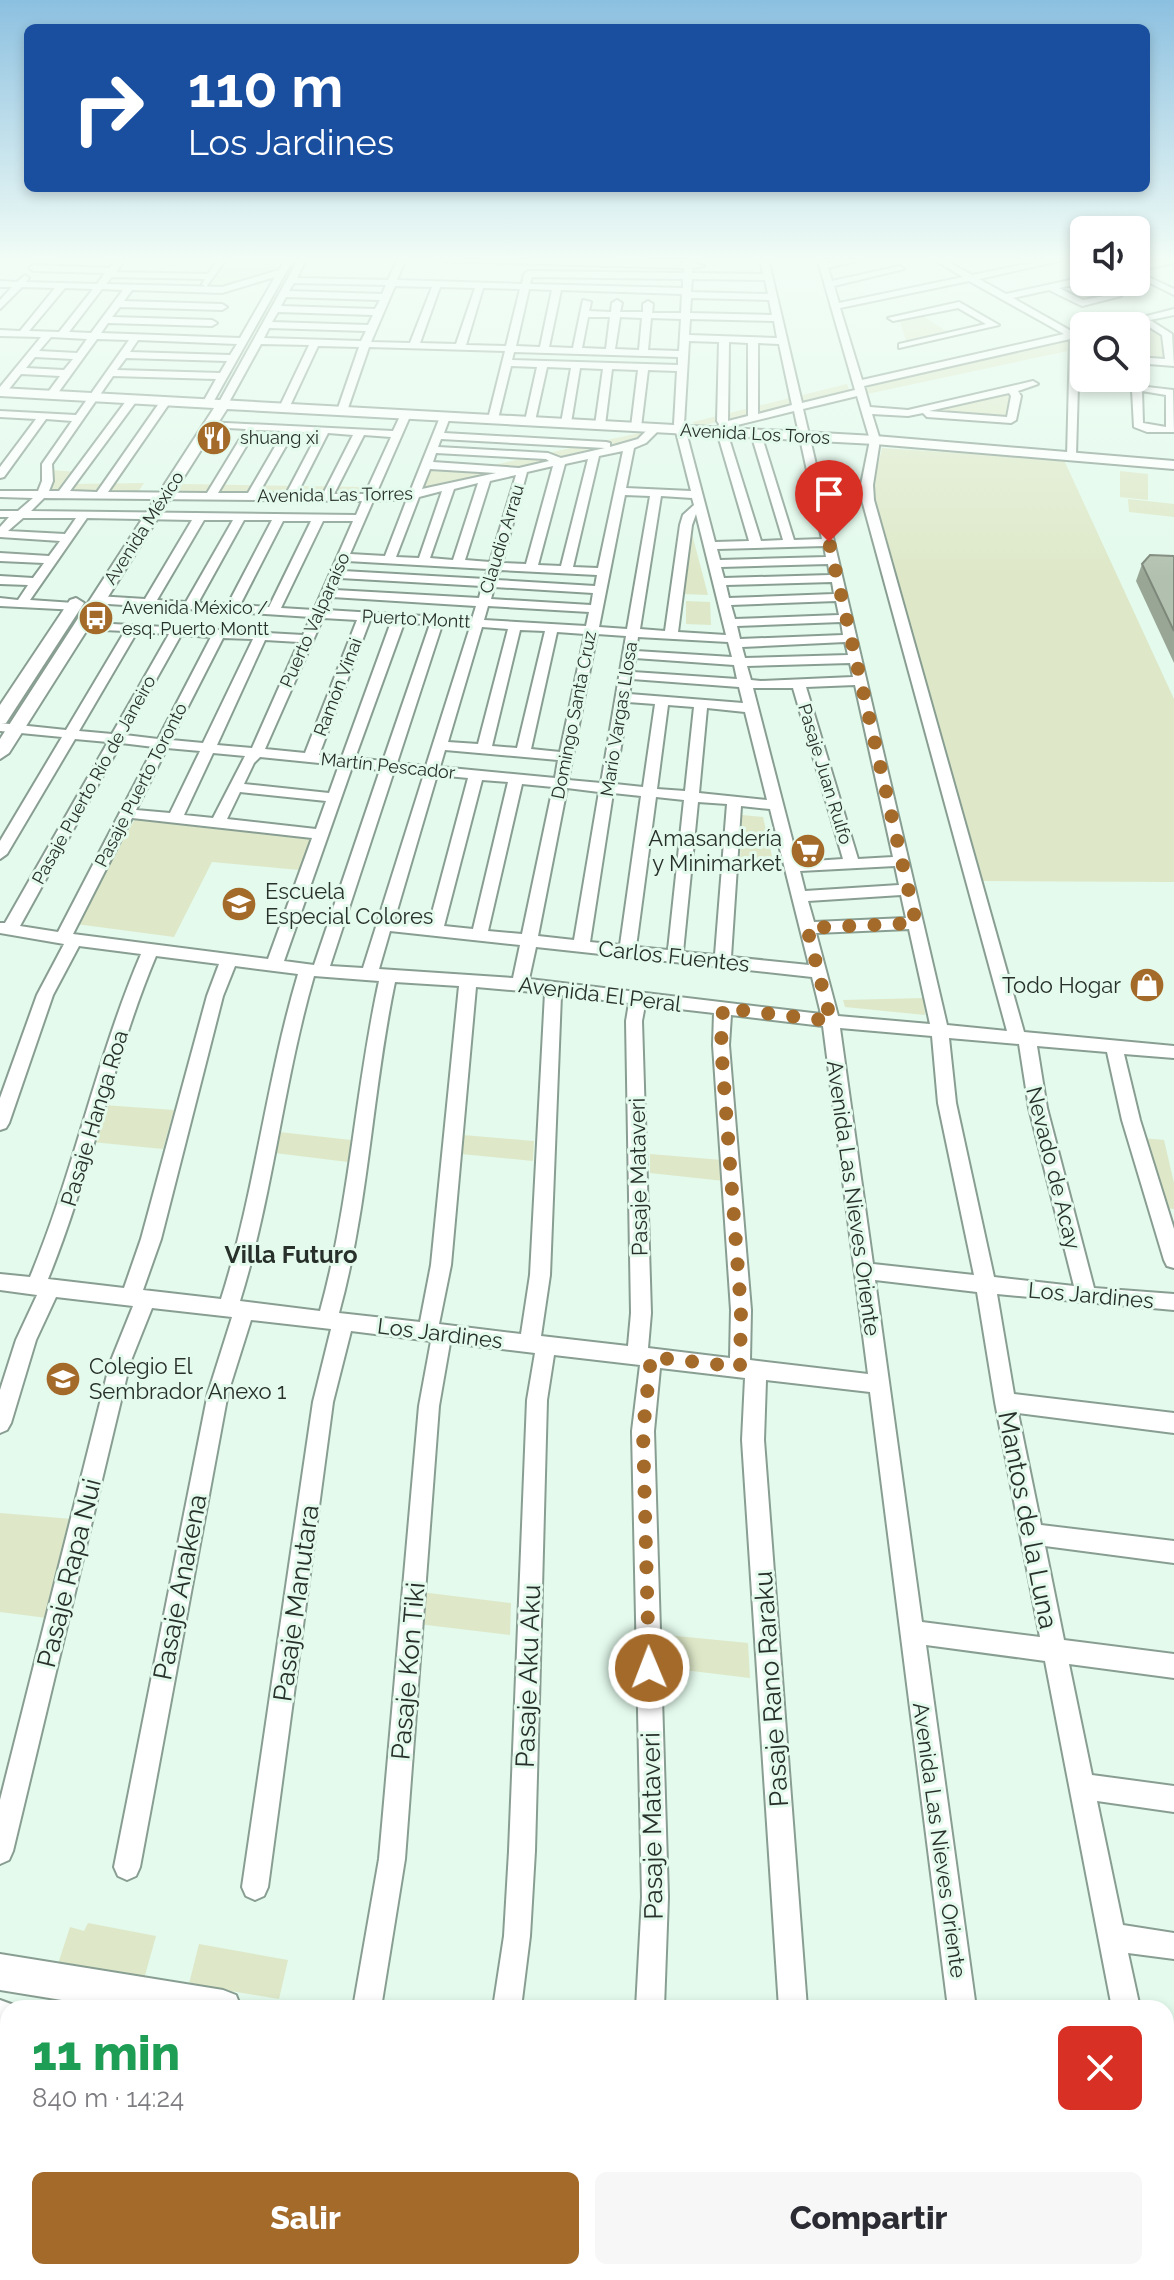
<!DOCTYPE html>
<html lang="es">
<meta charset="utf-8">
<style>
body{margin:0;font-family:Raleway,sans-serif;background:#f7f7f7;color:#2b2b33;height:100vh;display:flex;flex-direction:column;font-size:30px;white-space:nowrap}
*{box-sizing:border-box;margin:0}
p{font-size:26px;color:#7c7c81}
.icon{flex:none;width:44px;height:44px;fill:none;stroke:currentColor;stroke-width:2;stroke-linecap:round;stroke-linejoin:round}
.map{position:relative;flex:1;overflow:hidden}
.sheet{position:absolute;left:0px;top:2000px;width:1174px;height:280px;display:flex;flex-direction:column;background:#fff;border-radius:24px 24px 0 0;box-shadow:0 4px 12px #0003}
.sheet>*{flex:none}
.banner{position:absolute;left:24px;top:24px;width:1126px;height:168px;border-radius:12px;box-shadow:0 4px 12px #0003;background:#1a4fa0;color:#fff;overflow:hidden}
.controls{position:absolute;left:1070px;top:216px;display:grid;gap:16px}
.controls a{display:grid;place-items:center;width:80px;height:80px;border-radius:12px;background:#fff;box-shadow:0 4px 12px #0003;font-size:40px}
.pin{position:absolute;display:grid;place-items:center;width:68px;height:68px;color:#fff;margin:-82px -34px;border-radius:50% 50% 50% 0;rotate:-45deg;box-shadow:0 0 8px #0007}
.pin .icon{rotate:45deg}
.me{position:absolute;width:88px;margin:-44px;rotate:359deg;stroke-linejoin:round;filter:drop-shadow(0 0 6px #0008)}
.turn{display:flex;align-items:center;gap:28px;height:168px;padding:0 32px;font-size:36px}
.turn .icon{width:104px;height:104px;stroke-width:2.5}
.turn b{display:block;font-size:56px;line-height:68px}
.round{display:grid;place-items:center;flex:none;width:84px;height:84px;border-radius:12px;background:#f7f7f7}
.head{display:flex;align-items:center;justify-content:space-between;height:136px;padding:0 32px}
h1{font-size:48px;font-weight:800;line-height:60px;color:#1e9e55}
.button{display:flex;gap:16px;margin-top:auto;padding:16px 32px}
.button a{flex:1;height:92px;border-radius:12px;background:#a46a2a;color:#fff;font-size:32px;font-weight:800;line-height:92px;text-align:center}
.button a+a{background:#f7f7f7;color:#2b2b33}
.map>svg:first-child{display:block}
</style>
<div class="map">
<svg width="1174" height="2280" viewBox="0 0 1174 2280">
<rect width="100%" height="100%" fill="#e3faec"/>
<g fill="#dee8c8">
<path d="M228 258H283C270 280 235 288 209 287Z"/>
<path d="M921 315 951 334 907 344 899 319Z"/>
<path d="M1141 322 1161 333 1163 359 1136 357V326H1124Z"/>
<path d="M1068 339V351L867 394 864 385Z"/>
<path d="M847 384 850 392 695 427 693 422Z"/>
<path d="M1006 393 1010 396 1008 417 927 411Z"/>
<path d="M639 433 642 435 633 442 521 469 489 466Z"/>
<path d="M882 448 1064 460 1174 699V882L983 881 871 494Z"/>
<path d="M427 469 500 471 421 490Z"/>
<path d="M52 470 78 472 70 484 144 483 138 492H47Z"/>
<path d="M1120 471 1148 474V500L1120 497Z"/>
<path d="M182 484 363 487 360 496 178 493Z"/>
<path d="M1128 499 1174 504V517L1129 512Z"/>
<path d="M691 530 708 595 682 594Z"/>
<path d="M686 601 710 602 711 625 686 624Z"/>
<path d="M742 815 763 817 774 865 740 862Z"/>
<path d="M135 819 314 837 299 870 212 862 174 937 76 924Z"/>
<path d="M924 998 925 1015 845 1007 843 1000Z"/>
<path d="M103 1105 174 1110 163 1149 92 1142Z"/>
<path d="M279 1132 351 1140 348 1162 275 1153Z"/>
<path d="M463 1135 534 1141 533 1161 461 1154Z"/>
<path d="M1140 1138 1164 1140 1174 1183V1209L1164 1208Z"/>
<path d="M650 1154 722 1160 724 1181 650 1173Z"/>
<path d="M0 1513 72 1519 47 1618 0 1612Z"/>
<path d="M421 1592 511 1603 510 1635 418 1624Z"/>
<path d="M666 1635 748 1643 750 1678 667 1668Z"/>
<path d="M88 1923 156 1936 144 1979 58 1964 70 1927 84 1931Z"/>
<path d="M199 1944 288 1960 279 1999 189 1984Z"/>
<path d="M847 2272H963V2280H914Z"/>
</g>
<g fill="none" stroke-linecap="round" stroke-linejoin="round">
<defs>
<g id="minor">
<path d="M118 258H126L116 272 208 274 219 258H227L206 287 202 284 205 279 112 277 106 284 222 287 279 270 286 258H294L211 406 202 404 216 379 113 376 52 464 53 481 49 491H59L129 397 133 396 138 399 70 491 97 492 162 399 166 398 171 401 108 492 207 493 246 429 210 427 206 426V422L393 431 401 414 406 411 411 414 376 494 410 492 440 417 445 414 450 417 444 433 606 442 610 443V447L638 439 651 426H659V430L646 443 634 448 626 488 691 491 674 424 677 371 648 370 641 427 636 430 631 427 638 370 612 369 605 425 600 428 595 425 603 369 580 368 571 423 566 426 561 423 571 368 547 367 535 421 530 424 525 421 537 367 511 366 498 419 493 422 488 419 505 351 369 347 347 411 342 414 337 411 359 347 318 346 289 408 284 411 279 408 309 345 261 344 228 404 219 406 218 404 299 258H307L297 278 388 280 398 258H406L397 280 522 284 524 274 528 271 684 273V268L439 261 435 258 684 263 685 258H693V263L704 266 693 268 692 273 763 274 760 258H768L802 403 855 390 817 258H825L827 263 868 258 828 268 832 281 900 266 904 269 834 286 839 303 963 277 931 258H941L972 275 1057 258H1072L979 279 1006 294 1084 277V282H1087L1059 288 1083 300 1109 295 1092 282H1102L1121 296 1082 306 1049 290 1013 298 1073 332H1081L1078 379 1173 390 1174 432H1147L1134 427 1132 390 1078 385 1076 455 1067 457 1070 339 864 386 870 407 908 410 1033 381 1038 384 1018 391 1021 396 1016 420 1011 423 927 417 923 413 908 416 872 414 880 440 873 485 874 500 1024 1032 1174 1046V1058L1124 1054 1140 1120 1174 1229V1268L1167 1266 1164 1260 1122 1120 1107 1052 1037 1046 1047 1108 1094 1288 1174 1294V1310L997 1294 1014 1394 1174 1413V1433L1018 1413 1041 1525 1174 1541V1563L1045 1546 1064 1640 1174 1654V1678L1069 1664 1092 1775 1174 1786V1812L1097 1801 1123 1925 1174 1933V1959L1128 1953 1140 2008H1112L1045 1661 926 1645 976 2008H948L870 1392 766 1380 764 1440 807 2008H779L742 1440 745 1378 660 1368 654 1431 668 1897 664 2008H636L642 1897 632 1431 640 1365 554 1355 547 1400 535 1851 530 1936 521 2008H493L504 1936 509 1851 527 1400 535 1353 450 1343 439 1406 405 1859 381 2008H353L379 1859 419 1406 431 1341 351 1331 333 1402 268 1887 264 1896 255 1900 246 1896 242 1887 313 1402 331 1329 251 1320 228 1393 140 1867 136 1876 127 1880 118 1876 114 1867 208 1393 232 1317 152 1308 130 1363 13 1851 9 1860 0 1864V1800L110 1363 133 1306 56 1297 36 1340 11 1423 7 1430 0 1433V1390L16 1340 37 1295 0 1290V1274L30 1277C74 1172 96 1059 141 954L79 946 53 995 9 1123 6 1128 0 1130V1098L37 995 64 944 0 933V923H5L108 742 75 739 7 854 0 859V841L62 737 0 731V723L66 730 125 631 82 629 78 628V622L303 635 311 617 93 603V597L97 596 145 599 192 520 87 518 30 600 74 603 78 604V610L0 606V598L18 600 28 585 0 584V576L33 578 44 563 0 561V553L49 556 60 541 0 537V527L9 517H0V511H18L33 498 0 497V491H38L42 481V464L72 421 46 419 4 477 0 478V467L36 419 0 417V411L76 415 129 340 97 339 55 397 46 395 60 376 21 374 5 394 0 395V387L41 337 0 336V330L20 331 55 288 22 287 0 309V300L12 287H0V281L17 282 25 275 29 278 26 282 97 284 105 273 33 271 29 268 33 265 109 268ZM275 277 240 338 101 333 108 323 212 326 217 323 212 320 112 317 120 307 222 310 227 307 222 304 124 301 132 290 222 293ZM532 277 683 279V288L530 284ZM692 279 765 280 768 294 691 292ZM969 281 1064 334 862 380 840 308ZM294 283 386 285 382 294 289 291ZM395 286 432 287 410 343 371 342ZM440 287 475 288 456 344 420 343ZM65 288 93 289 59 332 29 331ZM483 288 520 289 506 346 466 345ZM102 289 123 290 91 333 69 332ZM529 289 552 290 540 347 516 346ZM561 290 682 294 681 313H652L653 304 648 301 643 304V312H620L622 303 617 300 612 303 611 312 589 311 591 302 583 300 573 348 549 347ZM286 297 380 300 375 309 281 306ZM691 298 769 300 772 315 690 313ZM278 312 373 315 368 325 272 322ZM588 317H610L606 349 582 348ZM620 317 642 318 639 350 615 349ZM651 318 681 319 679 351 648 350ZM690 319 774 321 777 338 689 335ZM269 328 366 331 361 341 264 338ZM51 337 87 339 77 353 39 351ZM138 340 237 344 230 355 130 352ZM689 341 719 342 717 421 719 424 717 432 749 541 715 542 684 424ZM729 342 748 343V416L728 421ZM758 343 779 344 792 405 758 414ZM514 352 678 357V365L512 360ZM35 357 73 359 64 370 26 368ZM126 358 227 361 220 373 117 370ZM1142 391 1166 395V427L1143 423ZM1009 393 1011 396 1007 417 929 411ZM857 396 870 440 861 485 862 500 1007 1031 947 1025 803 409ZM794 411 822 539 794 540 761 434 756 431 751 434 783 540 761 541 727 432 729 427ZM256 430 284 431 248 493H218ZM294 432 318 433 286 494 259 493ZM328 433 353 435 323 494H297ZM364 435 391 437 365 494H334ZM441 439 605 448 561 458 548 453 438 447ZM623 451 598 568 573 567 599 456ZM436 453 546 459 549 461 519 468 433 462ZM588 459 561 566 538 565 565 464ZM553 466 526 564 502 563 527 472ZM430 469 496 473 422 489ZM516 475 490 562 465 560 490 481ZM478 483 453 560 430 558 454 489ZM442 491 419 558 396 557 419 497ZM625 495 650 496 627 629 599 627ZM661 496 692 498 694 505 683 515 680 525 665 631 640 629ZM44 498 362 501 356 515 31 511ZM407 499 385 556 350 554 373 501ZM696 514 726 635 678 632 692 525ZM23 518H76L65 534 8 531ZM204 520H233L186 602 157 600ZM244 520H272L228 604 198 603ZM283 521H311L269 607 240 605ZM323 521H353L314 610 281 608ZM824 546 826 557 720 560 717 549ZM347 561 488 569 485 579 343 571ZM828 564 830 575 724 578 721 567ZM500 570 597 575 595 586 496 580ZM340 578 482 586 479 598 335 590ZM832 582 834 594 729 598 726 585ZM494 587 593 593 591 605 491 599ZM332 597 476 606 472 619 326 610ZM836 601 839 615 735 619 731 605ZM488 606 589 612 586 626 484 620ZM323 618 357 620 305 753 265 749ZM370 620 391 622 342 757 319 755ZM841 622 843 635 740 639 737 626ZM404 623 430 624 383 761 355 758ZM442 625 470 627 426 766 397 763ZM482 627 508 629 478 744 448 742ZM520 630 545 631 517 748 492 746ZM137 632 169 634 112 734 79 731ZM557 632 585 634 560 752 531 749ZM597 634 626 636 601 783 568 780ZM181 635 211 637 158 739 125 735ZM638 637 728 642 732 657 636 651ZM223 638 253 639 203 743 171 740ZM265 640 299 642 252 748 217 745ZM845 642 848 655 745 658 742 647ZM635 658 734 665 737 679 633 672ZM850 663 853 677 761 681 751 680 747 666ZM632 679 739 687 743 703 629 694ZM855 685 893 857 858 859 806 687ZM753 688H793L843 859 798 862ZM628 702 655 704 643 787 615 784ZM668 705 694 707 685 791 657 789ZM707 708 745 712 767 800 699 793ZM121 743 154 747 58 932 20 926ZM167 748 200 751 170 813 136 810ZM445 750 558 760 555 778 440 767ZM213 753 245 756 213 818 184 815ZM260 757 339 765 329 793 244 784 254 763ZM352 767 380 770 314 965 284 961ZM394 771 424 774 363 968 330 966ZM437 775 468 778 429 924 394 921ZM482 780 508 782 473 929 444 926ZM522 784 553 787 522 934 488 931ZM567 788 599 792 574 940 538 936ZM240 792 326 801 316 829 227 819ZM613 793 641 796 620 945 590 942ZM656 797 684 800 668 950 636 947ZM698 802 727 804 715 955 683 952ZM741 806 770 809 809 965 731 957ZM132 818 312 838 268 959 73 934ZM895 866 899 885 805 891 800 871ZM901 895 906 918 814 922 808 901ZM909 929 930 1024 838 1016 816 933ZM390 931 520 945 513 978 379 969ZM536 947 812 977 821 1014 529 979ZM156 956 219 964 207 996 141 1239 124 1288 48 1279C91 1174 112 1061 156 956ZM235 966 298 974C266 1081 255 1193 221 1299L143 1290 161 1239 223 996ZM314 976 379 981C355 1090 350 1203 320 1311L240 1301C273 1195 283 1083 314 976ZM395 982 459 986 431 1265 420 1322 339 1313C369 1204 372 1091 395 982ZM476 987 545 993 530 1275 521 1334 439 1324 451 1265ZM561 995 629 1003 626 1021 631 1313 628 1346 541 1336 550 1275ZM645 1005 714 1013 713 1045 731 1310 730 1358 648 1348 651 1313 642 1021ZM731 1015 823 1026 868 1374 750 1360 751 1310 729 1045ZM840 1028 932 1036 938 1103 974 1275 873 1264ZM949 1038 1019 1044 1029 1108 1074 1286 994 1277 956 1103ZM875 1280 977 1292 995 1402 1040 1637 922 1622Z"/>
<path d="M1174 258V263L1136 271 1174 289V295L1136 276V265Z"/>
<path d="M959 302 999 325 899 348V344L986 324 958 308 893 321 888 318Z"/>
<path d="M1174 309V315L1150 320 1172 334 1174 366 1136 363V357L1165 359 1162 335 1141 322 1108 326Z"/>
<path d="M28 2272H58L56 2280H26Z"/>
<path d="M215 2272H245L244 2280H214Z"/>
<path d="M365 2272H395L394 2280H364Z"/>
<rect x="504" y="2272" width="30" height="8"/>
<path d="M645 2272H675L674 2280H644Z"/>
<rect x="785" y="2272" width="30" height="8"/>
<path d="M983 2272H1013L1014 2280H984Z"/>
</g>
<g id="major">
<path d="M0 388 875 436 1174 461V469L875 444 227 409 9 753 0 759V739L214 408 0 396Z"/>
<path d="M76 598 84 603 6 723 0 724V705L70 600Z"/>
<path d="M0 1954 223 1990 236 1995 241 2008H111L0 1990Z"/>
<path d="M0 2000 22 2008H8V2037L0 2036Z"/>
<path d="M1166 2139 1174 2141V2179L1166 2177Z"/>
<path d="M1166 2185 1174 2186V2226L1166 2225Z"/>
</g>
</defs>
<use href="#minor" stroke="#899e92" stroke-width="4"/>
<use href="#major" stroke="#899e92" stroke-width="4"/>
<use href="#minor" fill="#fff" fill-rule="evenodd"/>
<use href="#major" fill="#fff" fill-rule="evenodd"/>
</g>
<path fill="#99a696" d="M1174 556V663L1136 581 1142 564Z"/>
<path fill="#b2c1af" stroke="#7d877a" stroke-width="2" d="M1150 555 1174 556V631L1142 564Z"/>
<linearGradient id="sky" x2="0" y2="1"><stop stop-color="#8cc0e0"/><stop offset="0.45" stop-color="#f2fdf6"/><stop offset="1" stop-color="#f2fdf6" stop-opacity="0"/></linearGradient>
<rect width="1174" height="577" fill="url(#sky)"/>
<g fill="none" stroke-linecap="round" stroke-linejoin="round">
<path stroke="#a46a2a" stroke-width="14" stroke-dasharray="0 25.2" d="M649 1668 643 1431 651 1357 740 1367 741 1310 721 1045 723 1008 831 1021 807 928 916 923 829 542"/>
</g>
<defs>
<symbol id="restaurant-disc" viewBox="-11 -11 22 22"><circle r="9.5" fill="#a46a2a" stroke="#e3faec"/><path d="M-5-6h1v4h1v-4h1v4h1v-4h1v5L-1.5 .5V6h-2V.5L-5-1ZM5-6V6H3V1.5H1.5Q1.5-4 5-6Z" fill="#fff"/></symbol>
<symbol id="bus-disc" viewBox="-11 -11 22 22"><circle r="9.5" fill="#a46a2a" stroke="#e3faec"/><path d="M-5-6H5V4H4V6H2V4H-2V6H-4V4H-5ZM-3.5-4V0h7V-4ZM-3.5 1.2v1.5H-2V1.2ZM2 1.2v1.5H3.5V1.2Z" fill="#fff"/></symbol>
<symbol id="supermarket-disc" viewBox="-11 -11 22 22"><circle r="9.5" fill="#a46a2a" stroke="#e3faec"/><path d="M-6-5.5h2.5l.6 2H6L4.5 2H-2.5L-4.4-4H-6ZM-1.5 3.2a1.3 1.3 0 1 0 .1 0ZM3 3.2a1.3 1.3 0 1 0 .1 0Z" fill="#fff"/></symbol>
<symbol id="school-disc" viewBox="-11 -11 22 22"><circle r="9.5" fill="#a46a2a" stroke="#e3faec"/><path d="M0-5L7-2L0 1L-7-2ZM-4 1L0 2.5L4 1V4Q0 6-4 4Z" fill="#fff"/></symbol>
<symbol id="shop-disc" viewBox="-11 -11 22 22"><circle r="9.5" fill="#a46a2a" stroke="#e3faec"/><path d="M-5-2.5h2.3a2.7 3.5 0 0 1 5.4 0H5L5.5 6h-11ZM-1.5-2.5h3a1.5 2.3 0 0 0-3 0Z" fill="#fff"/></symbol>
</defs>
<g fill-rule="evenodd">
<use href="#restaurant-disc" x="194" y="418" width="40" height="40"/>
<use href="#bus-disc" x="76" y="598" width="40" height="40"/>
<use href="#supermarket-disc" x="788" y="831" width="40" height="40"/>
<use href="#school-disc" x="219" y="884" width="40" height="40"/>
<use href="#shop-disc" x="1127" y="965" width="40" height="40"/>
<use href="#school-disc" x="43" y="1359" width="40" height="40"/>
</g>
<g text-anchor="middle" stroke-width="6" stroke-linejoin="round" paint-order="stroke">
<g font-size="18" fill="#28302b" stroke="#e3faec">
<text transform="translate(755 434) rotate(3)" y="6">Avenida Los Toros</text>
<text transform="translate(335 495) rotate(-1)" y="6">Avenida Las Torres</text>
<text transform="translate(144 528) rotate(-57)" y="6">Avenida México</text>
<text transform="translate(502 539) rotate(-73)" y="6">Claudio Arrau</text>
<text transform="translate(416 619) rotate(3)" y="6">Puerto Montt</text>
<text transform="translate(315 620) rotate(-66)" y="6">Puerto Valparaíso</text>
<text transform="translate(338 687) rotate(-69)" y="6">Ramón Vinai</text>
<text transform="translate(574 715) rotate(-79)" y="6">Domingo Santa Cruz</text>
<text transform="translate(619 719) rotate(-81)" y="6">Mario Vargas Llosa</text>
<text transform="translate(388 766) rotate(6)" y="6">Martín Pescador</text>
<text transform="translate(825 774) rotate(73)" y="6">Pasaje Juan Rulfo</text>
<text transform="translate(94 780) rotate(-61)" y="6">Pasaje Puerto Río de Janeiro</text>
<text transform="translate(141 785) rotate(-63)" y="6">Pasaje Puerto Toronto</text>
</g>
<g font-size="18" fill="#28302b" stroke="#e3faec" text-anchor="start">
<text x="240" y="444">shuang xi</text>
<text x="122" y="614">Avenida México /<tspan x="122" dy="21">esq. Puerto Montt</tspan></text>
</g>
<g font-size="22" fill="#28302b" stroke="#e3faec" text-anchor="end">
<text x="782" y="846">Amasandería<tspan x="782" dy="25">y Minimarket</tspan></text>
<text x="265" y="899" text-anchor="start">Escuela<tspan x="265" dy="25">Especial Colores</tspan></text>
<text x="1121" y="993">Todo Hogar</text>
<text x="89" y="1374" text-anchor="start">Colegio El<tspan x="89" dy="25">Sembrador Anexo 1</tspan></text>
</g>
<g font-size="22" fill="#28302b" stroke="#e3faec">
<text transform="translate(674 956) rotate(6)" y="8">Carlos Fuentes</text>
<text transform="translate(600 994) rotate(7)" y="8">Avenida El Peral</text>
<text transform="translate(94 1118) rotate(-73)" y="8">Pasaje Hanga Roa</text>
<text transform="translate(1054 1168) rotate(76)" y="8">Nevado de Acay</text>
<text transform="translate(638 1177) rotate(-91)" y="8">Pasaje Mataveri</text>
<text transform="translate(854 1198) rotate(82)" y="8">Avenida Las Nieves Oriente</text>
<text transform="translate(1091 1295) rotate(5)" y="8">Los Jardines</text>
<text transform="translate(440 1333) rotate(7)" y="8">Los Jardines</text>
<text transform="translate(940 1840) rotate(82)" y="8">Avenida Las Nieves Oriente</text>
</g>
<g font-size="24" font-weight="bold" fill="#28302b" stroke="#e3faec">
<text x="291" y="1263">Villa Futuro</text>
</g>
<g font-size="26" fill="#28302b" stroke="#e3faec">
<text transform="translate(1028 1520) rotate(79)" y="9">Mantos de la Luna</text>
<text transform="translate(69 1573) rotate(-76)" y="9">Pasaje Rapa Nui</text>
<text transform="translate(180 1587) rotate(-79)" y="9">Pasaje Anakena</text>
<text transform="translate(296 1603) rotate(-82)" y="9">Pasaje Manutara</text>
<text transform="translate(408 1671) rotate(-85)" y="9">Pasaje Kon Tiki</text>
<text transform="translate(528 1676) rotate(-88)" y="9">Pasaje Aku Aku</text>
<text transform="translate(771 1689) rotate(-94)" y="9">Pasaje Rano Raraku</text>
<text transform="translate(652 1826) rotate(-91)" y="9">Pasaje Mataveri</text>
</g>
</g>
</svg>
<div class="controls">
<a><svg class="icon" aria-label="sound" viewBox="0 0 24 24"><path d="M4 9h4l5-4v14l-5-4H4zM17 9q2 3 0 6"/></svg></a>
<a><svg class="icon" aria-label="search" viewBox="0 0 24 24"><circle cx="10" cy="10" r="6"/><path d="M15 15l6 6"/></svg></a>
</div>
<div class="pin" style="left:829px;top:542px;background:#d93025"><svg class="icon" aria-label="arrive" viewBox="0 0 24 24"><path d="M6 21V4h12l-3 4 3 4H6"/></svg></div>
<svg class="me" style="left:649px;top:1668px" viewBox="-20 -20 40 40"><circle r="17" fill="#a46a2a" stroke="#fff" stroke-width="3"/><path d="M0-11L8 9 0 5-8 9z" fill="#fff"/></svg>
<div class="banner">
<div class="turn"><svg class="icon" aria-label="right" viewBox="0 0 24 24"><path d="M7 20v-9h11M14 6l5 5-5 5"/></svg><div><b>110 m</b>Los Jardines</div></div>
</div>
<section class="sheet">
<div class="head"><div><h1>11 min</h1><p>840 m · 14:24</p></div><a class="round" style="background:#d93025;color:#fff"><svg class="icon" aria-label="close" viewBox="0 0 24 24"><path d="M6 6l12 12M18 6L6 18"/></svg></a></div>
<div class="button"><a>Salir</a><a>Compartir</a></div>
</section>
</div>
